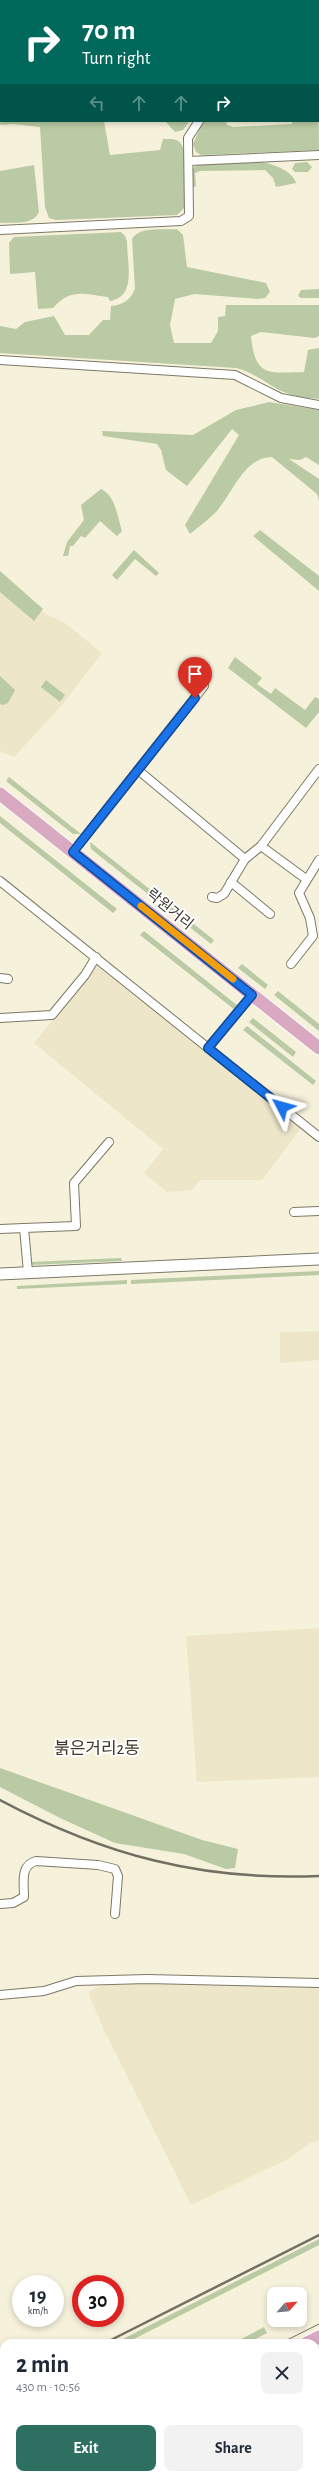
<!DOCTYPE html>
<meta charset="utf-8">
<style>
body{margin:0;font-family:"Alegreya Sans","Noto Sans KR",sans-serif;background:#f2f2f3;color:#1f2937;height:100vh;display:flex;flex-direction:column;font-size:15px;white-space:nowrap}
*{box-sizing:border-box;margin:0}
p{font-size:13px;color:#747a83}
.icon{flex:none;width:22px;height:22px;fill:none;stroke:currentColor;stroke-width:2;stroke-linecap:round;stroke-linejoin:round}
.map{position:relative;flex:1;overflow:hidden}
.panel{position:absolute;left:0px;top:2339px;width:319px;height:140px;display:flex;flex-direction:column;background:#fff;border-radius:12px 12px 0 0;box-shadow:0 2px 6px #0003}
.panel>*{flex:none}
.banner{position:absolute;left:0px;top:0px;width:319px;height:122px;box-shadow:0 2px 6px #0003;background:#00695c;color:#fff;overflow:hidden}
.needle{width:26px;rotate:63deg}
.buttons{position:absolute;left:267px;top:2287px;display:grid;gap:8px}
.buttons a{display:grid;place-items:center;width:40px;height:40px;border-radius:8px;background:#fff;box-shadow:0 2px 6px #0003;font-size:20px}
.speed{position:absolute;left:12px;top:2275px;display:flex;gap:8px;font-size:20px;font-weight:700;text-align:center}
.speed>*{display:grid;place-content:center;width:52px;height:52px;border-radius:50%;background:#fff;box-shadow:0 2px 6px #0003;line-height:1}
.speed small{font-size:10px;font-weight:400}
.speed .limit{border:6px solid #d22;background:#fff;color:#111}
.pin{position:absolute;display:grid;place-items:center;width:34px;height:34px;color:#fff;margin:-41px -17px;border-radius:50% 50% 50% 0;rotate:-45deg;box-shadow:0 0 4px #0007}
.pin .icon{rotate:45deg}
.me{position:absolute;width:44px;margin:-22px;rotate:309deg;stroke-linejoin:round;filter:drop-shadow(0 0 3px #0008)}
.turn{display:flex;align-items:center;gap:14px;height:84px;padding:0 16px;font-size:18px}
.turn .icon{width:52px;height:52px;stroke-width:2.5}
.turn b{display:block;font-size:28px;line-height:34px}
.lanes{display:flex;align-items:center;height:38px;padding:0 16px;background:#0003;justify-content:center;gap:20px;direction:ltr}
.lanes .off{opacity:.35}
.round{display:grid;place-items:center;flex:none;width:42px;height:42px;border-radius:8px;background:#f2f2f3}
.head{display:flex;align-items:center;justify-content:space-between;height:68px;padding:0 16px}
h1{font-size:24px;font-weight:700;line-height:30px}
.cta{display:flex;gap:8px;margin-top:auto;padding:8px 16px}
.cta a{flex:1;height:46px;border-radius:8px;background:#2d7061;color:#fff;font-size:16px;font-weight:700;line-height:46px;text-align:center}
.cta a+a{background:#f2f2f3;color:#1f2937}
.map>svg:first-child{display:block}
</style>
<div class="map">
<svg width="319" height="2479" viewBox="0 0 319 2479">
<rect width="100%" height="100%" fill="#f6f1db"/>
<g fill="#ede6c9">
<path d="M0 592 65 623 102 653 62 705 14 757 0 751Z"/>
<path d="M99 963 302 1127 262 1180H200L192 1190 167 1192 144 1173 163 1149 34 1043Z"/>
<path d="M319 1331V1360L280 1363V1332Z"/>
<path d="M319 1628V1777L197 1782 186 1636Z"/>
<path d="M166 1982 319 1986V2140L310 2143 290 2158 191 2205 103 2028 88 1992 107 1983Z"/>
</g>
<g fill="#b9caa4">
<path d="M188 0H319V48L318 1Z"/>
<path d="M318 63 319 150 201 155 196 152 193 144 203 121H226L227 125 233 127 292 124V121H318Z"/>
<path d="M0 100 1 121H104L110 155 160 150 163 139C174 139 181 138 184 151V208L177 215 56 220 49 218 45 207 40 127 13 124 0 125Z"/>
<path d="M165 121H190L183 130 175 132Z"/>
<path d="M257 161C269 163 292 169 296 183L276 187 273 178 265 170 200 171 195 173 196 186 192 188V169L197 165Z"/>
<path d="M307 162 312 167 308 172H295L292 169 295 163Z"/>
<path d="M34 165 39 212C33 226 13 222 0 223V171Z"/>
<path d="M177 229 183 235 187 267 266 283 270 292 265 298 258 299 194 294 175 299 170 325 174 343H211L218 331V317L225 316 226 305H319V336L315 338 261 332 251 336C255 377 268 373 304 372L308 350 319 348V399C305 398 292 396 279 390 264 382 253 372 236 368L0 353V326L16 329 25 322 54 316 65 335H89L103 320H110L111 306C123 305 130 300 135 289L132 239C139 226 163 230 177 229Z"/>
<path d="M121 232 125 236 127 242C127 264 137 296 110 301L108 297C83 294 71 288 53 308L38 309 35 272 10 274 9 243 14 237Z"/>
<path d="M319 289V298H301L298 296 301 290Z"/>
<path d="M269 402 319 410V465L306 457 300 460 289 459 319 479V501L317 494 272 457C243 457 232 496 214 514 207 521 198 527 190 534L185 525 239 435 232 429 187 486 166 470 161 450 157 444 103 436 102 431 193 435 236 410Z"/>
<path d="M101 489C116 496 117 516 122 531L117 536 100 521 85 538 81 536 73 546H70L68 556H63L67 542 84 520 81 505Z"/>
<path d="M260 530 319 576V591L253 536Z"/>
<path d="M134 550 159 573 156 576 135 559 117 580 112 575Z"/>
<path d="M0 571 43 609 34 621 0 592Z"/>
<path d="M235 657 262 678 257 684 271 694 275 688 305 710 315 697 319 699V712L306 728 228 668Z"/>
<path d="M0 676 15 690 8 703 3 705 0 704Z"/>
<path d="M46 680 65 695 60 702 41 687Z"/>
<path d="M9 777 81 834H73L6 781Z"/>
<path d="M0 816 117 909 113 913 0 823Z"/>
<path d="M90 842 214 940 211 944 91 849Z"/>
<path d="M144 931 238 1006 235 1010 140 935Z"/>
<path d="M242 964 268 985 265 989 238 968Z"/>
<path d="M278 991 319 1024V1031L274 995Z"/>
<path d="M253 1018 296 1052 293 1057 249 1022Z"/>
<path d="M247 1026 316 1081 313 1085 243 1030Z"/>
<path d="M121 1258 122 1261 30 1265V1262Z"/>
<path d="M319 1271V1275L131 1284V1280Z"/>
<path d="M127 1280V1284L17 1289V1286Z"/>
<path d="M0 1768 202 1840 238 1849 235 1868 226 1869 184 1854 115 1843 60 1818 0 1787Z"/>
<path d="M319 2239V2245L126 2343H115Z"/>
<path d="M264 2327 267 2333 248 2343H234Z"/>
</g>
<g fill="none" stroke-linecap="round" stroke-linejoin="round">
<defs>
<g id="street">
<path d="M61 1 62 0"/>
<path d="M318 58 319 57"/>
<path d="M0 66H1"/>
<path d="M189 161 319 155"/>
<path d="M0 230 181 221 189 216 188 138 199 121"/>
<path d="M0 360 235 375 281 398 319 405"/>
<path d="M138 770 245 859"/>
<path d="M261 846 306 879"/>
<path d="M73 852 204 686"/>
<path d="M0 881 319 1137"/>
<path d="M231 882 270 914"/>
<path d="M212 897 217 898 224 894 245 859 261 846 319 769"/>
<path d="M291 964 313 936 310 918 299 893 319 860"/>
<path d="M0 978 8 979"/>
<path d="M0 1018 52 1015 85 975 96 957"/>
<path d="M208 1048 252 995"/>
<path d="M294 1212 319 1211"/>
<path d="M24 1228 76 1226 74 1183 109 1142"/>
<path d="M0 1229 24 1228 28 1272"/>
<path d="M0 1904 13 1903 24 1897C24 1883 20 1865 36 1861L98 1865 115 1869 118 1876 115 1914"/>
<path d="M0 1995 44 1991 76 1981 147 1979 319 1983"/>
</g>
<path id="secondary" d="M0 1274 319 1259"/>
<g id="primary">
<path d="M0 794 319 1048"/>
<path d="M307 2343 319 2337"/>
<path d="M45 2479 52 2475"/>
</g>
</defs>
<use href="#street" stroke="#7e7966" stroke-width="10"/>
<use href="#secondary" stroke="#7e7966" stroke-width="13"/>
<use href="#primary" stroke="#fff" stroke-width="15"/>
<use href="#street" stroke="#fff" stroke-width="8"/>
<use href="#secondary" stroke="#fff" stroke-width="11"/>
<use href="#primary" stroke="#d9a8c1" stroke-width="13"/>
<g stroke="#737063" stroke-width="1">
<path d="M281 2343 319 2324"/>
<path d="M315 2351 319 2349"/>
<path d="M12 2479 20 2475"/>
<path d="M75 2479 82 2475"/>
</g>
<g stroke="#737063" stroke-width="2.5">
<path d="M0 1800C104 1855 201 1881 319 1876"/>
<path d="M105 2343 319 2235"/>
<path d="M0 2397 4 2395"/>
</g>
</g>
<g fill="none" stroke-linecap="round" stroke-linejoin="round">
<defs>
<path id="route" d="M195 698 73 852 252 995 208 1048 282 1107"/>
</defs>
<use href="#route" stroke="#114b97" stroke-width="10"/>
<use href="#route" stroke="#1a73e8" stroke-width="7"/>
<path stroke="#f59e0b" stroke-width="7" d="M141 906 233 979"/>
</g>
<g text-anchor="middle" stroke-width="4" stroke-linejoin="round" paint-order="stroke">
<g font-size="15" fill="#3a3830" stroke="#fff">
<text transform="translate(170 909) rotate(39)" y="5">락원거리</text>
</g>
<g font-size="17" fill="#3c3726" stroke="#fff">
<text x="97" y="1754">붉은거리2동</text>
</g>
</g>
</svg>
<div class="buttons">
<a><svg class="needle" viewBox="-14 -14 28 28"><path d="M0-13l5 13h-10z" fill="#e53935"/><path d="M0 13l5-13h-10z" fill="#747a83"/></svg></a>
</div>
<div class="speed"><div>19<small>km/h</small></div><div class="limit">30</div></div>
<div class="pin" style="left:195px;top:698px;background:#d93025"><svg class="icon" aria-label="arrive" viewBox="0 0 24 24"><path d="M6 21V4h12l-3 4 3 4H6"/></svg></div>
<svg class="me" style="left:282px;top:1107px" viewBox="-20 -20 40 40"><path d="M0-17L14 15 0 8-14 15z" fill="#1a73e8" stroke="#fff" stroke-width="4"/></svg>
<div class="banner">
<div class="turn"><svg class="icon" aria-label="right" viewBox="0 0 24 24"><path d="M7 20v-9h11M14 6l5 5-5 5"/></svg><div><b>70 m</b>Turn right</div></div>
<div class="lanes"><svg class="icon off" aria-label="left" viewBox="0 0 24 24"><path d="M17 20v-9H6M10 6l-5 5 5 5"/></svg><svg class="icon off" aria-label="ahead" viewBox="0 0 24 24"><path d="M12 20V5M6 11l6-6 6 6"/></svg><svg class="icon off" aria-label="ahead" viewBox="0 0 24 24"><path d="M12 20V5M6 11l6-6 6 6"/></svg><svg class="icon" aria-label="right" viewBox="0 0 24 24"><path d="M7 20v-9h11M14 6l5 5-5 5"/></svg></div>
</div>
<section class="panel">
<div class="head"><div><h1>2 min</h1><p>430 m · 10:56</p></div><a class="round"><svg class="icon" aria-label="close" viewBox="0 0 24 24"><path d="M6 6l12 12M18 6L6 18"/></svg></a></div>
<div class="cta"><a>Exit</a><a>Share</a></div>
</section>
</div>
